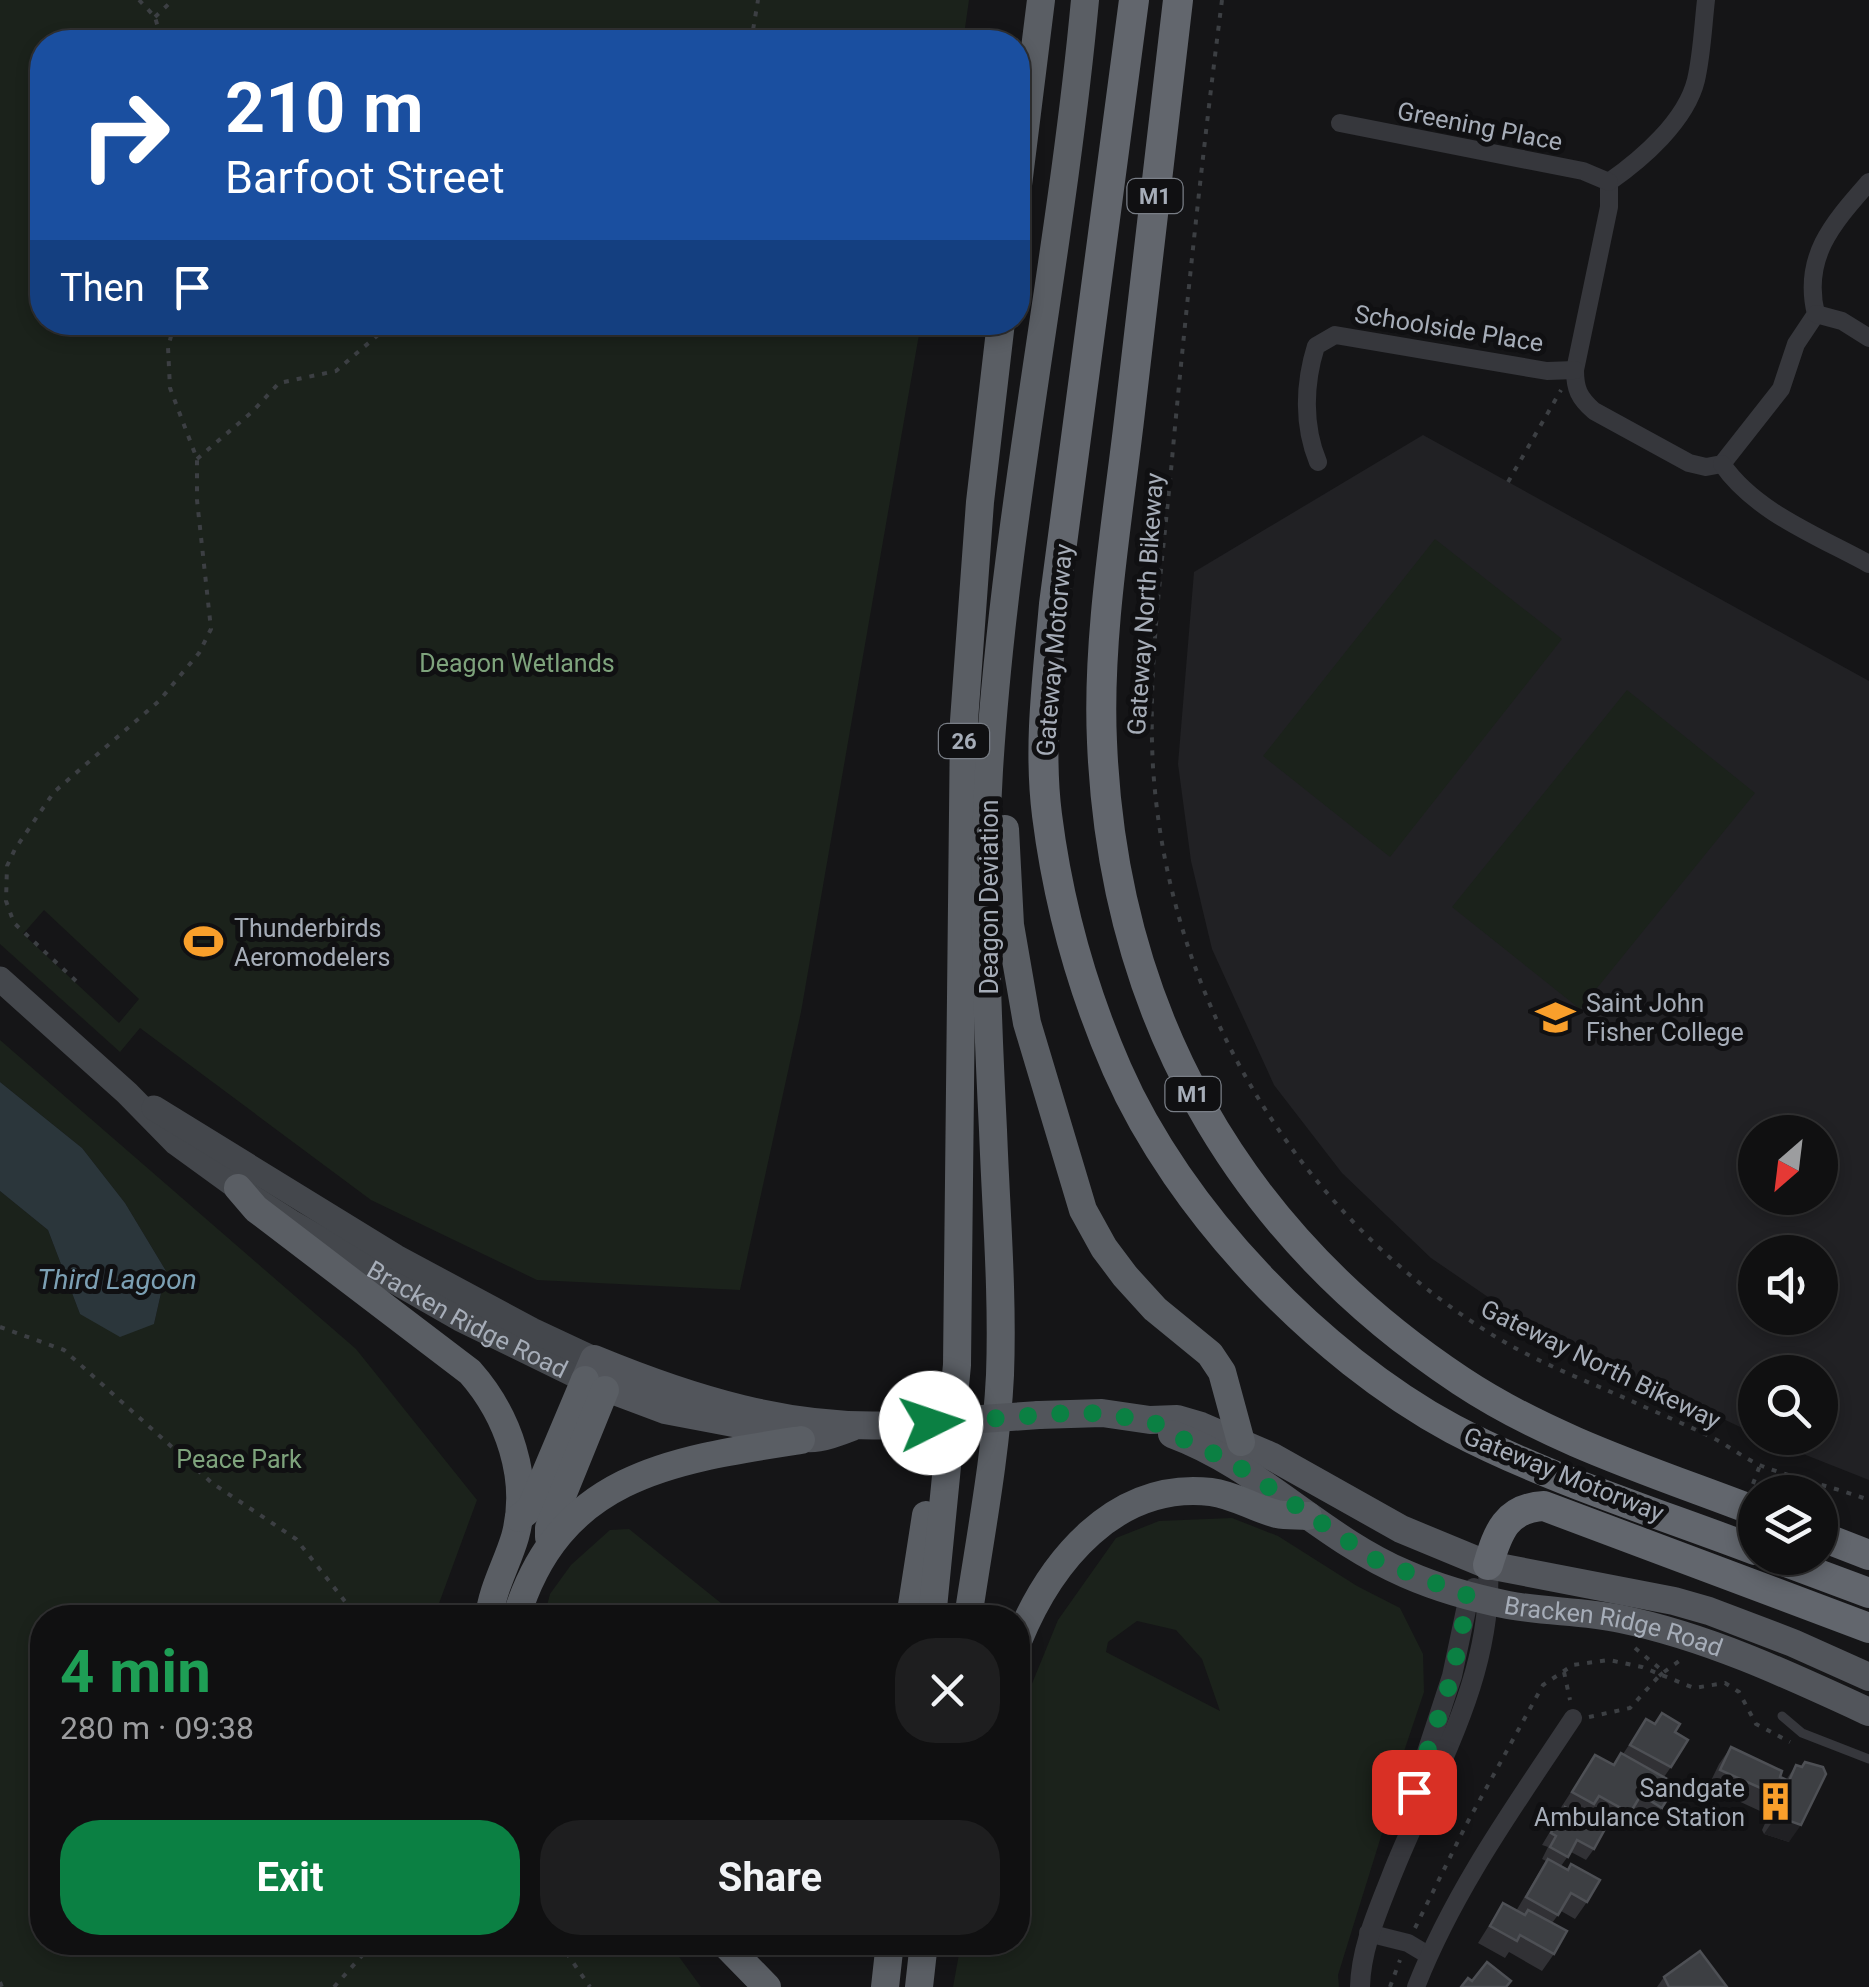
<!DOCTYPE html>
<meta charset="utf-8">
<style>
body{margin:0;font-family:Roboto,sans-serif;background:#1e1e1f;color:#f1f3f6;height:100vh;display:flex;flex-direction:column;font-size:38px;white-space:nowrap}
*{box-sizing:border-box;margin:0}
p{font-size:32px;color:#9c9d9f}
.icon{flex:none;width:55px;height:55px;fill:none;stroke:currentColor;stroke-width:2;stroke-linecap:round;stroke-linejoin:round}
.map{position:relative;flex:1;overflow:hidden}
.details{position:absolute;left:30px;top:1605px;width:1000px;height:350px;display:flex;flex-direction:column;background:#101011;border-radius:40px;box-shadow:0 5px 15px #0003,0 0 0 2px #303031}
.details>*{flex:none}
.hud{position:absolute;left:30px;top:30px;width:1000px;height:305px;border-radius:40px;box-shadow:0 5px 15px #0003,0 0 0 2px #303031;background:#1a4fa0;color:#fff;overflow:hidden}
.needle{width:65px;rotate:208deg}
.buttons{position:absolute;left:1738px;top:1115px;display:grid;gap:20px}
.buttons a{display:grid;place-items:center;width:100px;height:100px;border-radius:50%;background:#101011;box-shadow:0 5px 15px #0003,0 0 0 2px #303031;font-size:50px}
.pin{position:absolute;display:grid;place-items:center;width:85px;height:85px;color:#fff;margin:-42px;border-radius:20px;box-shadow:0 5px 15px #0006}
.me{position:absolute;width:110px;margin:-55px;rotate:86deg;stroke-linejoin:round;filter:drop-shadow(0 0 8px #0008)}
.turn{display:flex;align-items:center;gap:35px;height:210px;padding:0 30px;font-size:45px}
.turn .icon{width:130px;height:130px;stroke-width:2.5}
.turn b{display:block;font-size:70px;line-height:85px}
.then{display:flex;align-items:center;height:95px;padding:0 30px;background:#0003;gap:20px;font-size:38px}
.round{display:grid;place-items:center;flex:none;width:105px;height:105px;border-radius:40px;background:#1e1e1f}
.overview{display:flex;align-items:center;justify-content:space-between;height:170px;padding:0 30px}
h1{font-size:60px;font-weight:700;line-height:75px;color:#1e9e55}
.cta{display:flex;gap:20px;margin-top:auto;padding:20px 30px}
.cta a{flex:1;height:115px;border-radius:40px;background:#0b8043;color:#fff;font-size:40px;font-weight:700;line-height:115px;text-align:center}
.cta a+a{background:#1e1e1f;color:#f1f3f6}
.map>svg:first-child{display:block}
</style>
<div class="map">
<svg width="1869" height="1987" viewBox="0 0 1869 1987">
<rect width="100%" height="100%" fill="#151517"/>
<path fill="#212124" fill-rule="evenodd" d="M1423 435 1869 681V1480L1763 1438H1820V1372H1755V1434L1539 1332 1431 1258 1342 1173 1274 1085 1212 949 1191 861 1178 764 1194 572ZM1755 1132H1820V1198H1755ZM1755 1252H1820V1318H1755Z"/>
<g fill="#1b221b" fill-rule="evenodd">
<path d="M0 0H969L963 42H42V322L921 323 801 1012 740 1290 537 1280 371 1200 140 1028 120 1052 0 944ZM44 910 139 999 119 1023 23 934Z"/>
<path d="M1435 539 1562 639 1390 857 1263 756Z"/>
<path d="M1627 690 1755 793 1580 1009 1452 907Z"/>
<path d="M0 1040 356 1349 477 1500 434 1617 42 1618V1942L669 1943 701 1987H0V1191L48 1230 80 1314 154 1324 166 1271 125 1203 82 1148 0 1082Z"/>
<path d="M1232 1518 1278 1536 1357 1586 1400 1608 1423 1654 1424 1692 1388 1799 1392 1801 1338 1975 1339 1987H953L961 1943 1018 1942V1718L1058 1620 1116 1538 1159 1521ZM1137 1621 1176 1630 1202 1659 1220 1711 1106 1652 1108 1642Z"/>
<path d="M629 1529 737 1616 740 1617H544L550 1594 571 1565 610 1530Z"/>
</g>
<path fill="#2b363b" d="M0 1082 82 1148 125 1203 166 1271 154 1324 120 1337 80 1314 48 1230 0 1191Z"/>
<g fill="none" stroke-linecap="round" stroke-linejoin="round">
<g stroke="#3c3f43" stroke-width="4" stroke-dasharray="5 8" stroke-linecap="butt">
<path d="M139 0 155 17 162 42"/>
<path d="M1222 0C1203 149 1187 299 1173 448 1164 554 1147 661 1153 767 1168 998 1295 1212 1491 1334 1534 1361 1582 1379 1627 1399 1655 1412 1685 1424 1713 1438 1729 1446 1745 1459 1762 1466 1796 1479 1834 1487 1869 1500"/>
<path d="M155 17 173 0"/>
<path d="M751 42 758 0"/>
<path d="M197 459 253 411 279 383 336 371 393 322"/>
<path d="M1508 482 1561 390"/>
<path d="M76 981 14 923 6 901 7 866 15 849 54 792 159 701 199 653 211 629 197 500V459L170 388 168 347 175 322"/>
<path d="M0 1327 64 1350 212 1483 296 1539 351 1609 353 1618"/>
<path d="M1753 1484 1760 1465"/>
<path d="M1635 1648 1664 1672 1659 1676"/>
<path d="M1564 1672 1570 1700"/>
<path d="M1664 1672 1682 1659"/>
<path d="M1589 1717 1630 1708 1659 1676"/>
<path d="M1415 1928 1466 1825 1543 1685 1573 1665 1609 1660 1642 1667 1694 1688 1725 1683 1739 1692 1756 1724 1790 1742"/>
<path d="M559 1942 590 1987"/>
<path d="M0 1982 2 1987"/>
<path d="M334 1987 374 1942"/>
<path d="M1390 1987 1400 1960"/>
</g>
<path stroke="#36373c" stroke-width="9" d="M1782 1716 1802 1733 1869 1759"/>
<g stroke="#36373c" stroke-width="18">
<path d="M1706 0C1703 26 1702 54 1696 80 1686 121 1642 159 1609 182V207L1575 370C1575 389 1579 398 1594 411L1689 463 1706 467 1722 464 1781 389 1796 344 1816 314C1802 257 1833 223 1869 182"/>
<path d="M1340 123 1583 171 1609 182"/>
<path d="M1816 314 1842 321 1869 338"/>
<path d="M1318 462C1303 426 1304 384 1316 346L1335 335 1547 371 1575 370"/>
<path d="M1722 464C1755 512 1818 536 1869 564"/>
<path d="M1368 1933 1408 1943 1428 1955"/>
<path d="M1416 1987C1454 1890 1516 1804 1573 1718"/>
</g>
<g stroke="#36373c" stroke-width="20">
<path d="M1415 1816 1414 1792 1452 1676 1469 1596 1474 1588"/>
<path d="M1360 1987C1361 1948 1377 1913 1391 1877 1431 1775 1494 1679 1488 1565"/>
</g>
<g stroke="#44474c" stroke-width="25">
<path id="s1" d="M0 979 127 1093 176 1143 238 1188 291 1222 460 1319 585 1380"/>
<path d="M154 1108 396 1257 532 1330 594 1359"/>
</g>
<g stroke="#52555b" stroke-width="28">
<path d="M1039 1415 1102 1413 1150 1420 1177 1419 1201 1426 1271 1456 1401 1529 1488 1565 1674 1601 1709 1611 1793 1643 1869 1677"/>
<path d="M852 1427C829 1436 809 1444 787 1433L665 1410 585 1380 594 1359C691 1399 790 1430 895 1425"/>
<path id="s2" d="M1172 1434C1259 1466 1321 1538 1406 1574 1438 1588 1473 1598 1508 1605 1545 1612 1583 1611 1621 1619 1708 1637 1789 1675 1869 1712"/>
</g>
<g stroke="#5a5e64" stroke-width="28">
<path d="M1018 185 1041 0"/>
<path d="M1005 829 1010 925 1027 1023 1083 1210 1104 1248 1125 1276 1155 1309 1210 1354 1222 1372 1241 1442"/>
<path d="M238 1188 256 1209 470 1372C508 1415 531 1479 515 1537 507 1564 492 1589 489 1618"/>
<path d="M519 1518 531 1508 585 1380"/>
<path d="M549 1537V1528L605 1390"/>
<path d="M516 1618C559 1475 671 1460 801 1440"/>
<path d="M910 1618 926 1515"/>
<path d="M932 1618 957 1365 964 721 980 502 1001 322"/>
<path d="M968 1618C980 1537 996 1456 1000 1375 1003 1293 996 1211 993 1130 987 1010 982 889 989 770 1005 512 1061 258 1085 0"/>
<path d="M1018 1641C1050 1562 1115 1481 1211 1492 1235 1495 1255 1509 1277 1514 1287 1516 1298 1515 1308 1516"/>
<path d="M723 1942 767 1987"/>
<path d="M885 1987 890 1942"/>
<path d="M919 1987 924 1942"/>
</g>
<g stroke="#62666d" stroke-width="30">
<path d="M1134 0 1054 604C1048 674 1038 744 1047 815 1058 902 1082 989 1117 1069 1179 1211 1318 1356 1453 1429 1548 1479 1655 1512 1755 1550"/>
<path d="M1178 0C1162 137 1146 274 1130 412 1118 517 1097 636 1102 742 1113 1011 1235 1231 1461 1381 1550 1440 1656 1473 1755 1511"/>
<path d="M1820 1536 1869 1555"/>
<path d="M1775 1558 1869 1593"/>
<path d="M1488 1565C1498 1532 1506 1508 1544 1506L1869 1628"/>
</g>
<path stroke="#52555b" stroke-width="28" d="M895 1425 1039 1415"/>
</g>
<g fill="#313135">
<path d="M1662 1713 1675 1732 1671 1767 1664 1777 1662 1808 1650 1825 1630 1813 1618 1830 1588 1813 1585 1818 1594 1849 1586 1860 1571 1852 1561 1866 1587 1902 1575 1919 1561 1911 1552 1923 1554 1954 1542 1971 1509 1952 1505 1958 1478 1943 1503 1903 1516 1911 1546 1861 1542 1859 1548 1847 1542 1845 1563 1810 1560 1809 1595 1755 1613 1764 1621 1753 1623 1754 1646 1719 1655 1724Z"/>
<path d="M1731 1747 1786 1780 1796 1765 1802 1767 1805 1762 1789 1842 1764 1834 1762 1830 1772 1808 1764 1805 1760 1811 1708 1787 1719 1764Z"/>
<path d="M1664 1977 1727 1987H1657Z"/>
</g>
<path fill="#202023" d="M1776 1816 1801 1825 1789 1842 1764 1834Z"/>
<g fill="#3d3f43" stroke="#4e5055" stroke-width="2.5">
<path d="M1662 1713 1680 1724 1675 1732 1688 1740 1671 1767 1630 1745 1646 1719 1655 1724Z"/>
<path d="M1731 1747 1782 1771 1780 1777 1789 1781 1796 1765 1802 1767 1805 1762 1823 1767 1826 1774 1801 1825 1776 1816 1774 1813 1784 1791 1775 1787 1772 1793 1720 1770Z"/>
<path d="M1621 1753 1676 1784 1662 1808 1641 1795 1630 1813 1599 1796 1594 1804 1572 1792 1595 1755 1614 1765Z"/>
<path d="M1565 1807 1605 1829 1594 1849 1577 1840 1568 1857 1550 1847 1556 1836 1551 1833Z"/>
<path d="M1548 1859 1568 1870 1571 1864 1600 1880 1587 1902 1571 1893 1558 1915 1526 1897Z"/>
<path d="M1503 1903 1525 1915 1528 1910 1567 1931 1554 1954 1520 1935 1517 1941 1490 1926Z"/>
<path d="M1700 1951 1727 1987H1669L1664 1977Z"/>
<path d="M1487 1962 1511 1981 1506 1987H1461L1468 1978 1472 1981Z"/>
</g>
<g fill="none" stroke-linecap="round" stroke-linejoin="round">
<path stroke="#0b8043" stroke-width="18" stroke-dasharray="0 32.4" d="M931 1423 1082 1412 1150 1420 1172 1434 1232 1462 1376 1560 1469 1596 1452 1676 1414 1792"/>
</g>
<defs>
<symbol id="stadium-bare" viewBox="-9 -9 18 18"><path d="M0-5a6.5 5 0 1 0 0 10a6.5 5 0 1 0 0-10ZM-3.5-1.8h7v3.6h-7Z" fill="#f99f2b" stroke="#101012" stroke-width="2.5" paint-order="stroke"/></symbol>
<symbol id="school-bare" viewBox="-9 -9 18 18"><path d="M0-5L7-2L0 1L-7-2ZM-4 1L0 2.5L4 1V4Q0 6-4 4Z" fill="#f99f2b" stroke="#101012" stroke-width="2.5" paint-order="stroke"/></symbol>
<symbol id="building-bare" viewBox="-9 -9 18 18"><path d="M-4-6H4V6H1V3H-1V6H-4ZM-2.5-4.3h1.7v1.8h-1.7ZM.8-4.3h1.7v1.8H.8ZM-2.5-1h1.7V.8h-1.7ZM.8-1h1.7V.8H.8Z" fill="#f99f2b" stroke="#101012" stroke-width="2.5" paint-order="stroke"/></symbol>
</defs>
<g fill-rule="evenodd">
<use href="#stadium-bare" x="176" y="914" width="55" height="55"/>
<use href="#school-bare" x="1528" y="990" width="55" height="55"/>
<use href="#building-bare" x="1748" y="1774" width="55" height="55"/>
</g>
<g text-anchor="middle" stroke-width="10" stroke-linejoin="round" paint-order="stroke">
<g fill="#101012" stroke="#797e86" stroke-width="2.5">
<rect x="1127.5" y="179" width="55" height="34" rx="8"/>
<rect x="939" y="724" width="50" height="34" rx="8"/>
<rect x="1165.5" y="1077" width="55" height="34" rx="8"/>
</g>
<g font-size="22" font-weight="bold" fill="#a6adb8">
<text x="1155" y="204">M1</text>
<text x="964" y="749">26</text>
<text x="1193" y="1102">M1</text>
</g>
<g font-size="25" fill="#a6adb8" stroke="#101012">
<text transform="translate(1480 126) rotate(11)" y="9">Greening Place</text>
<text transform="translate(1449 328) rotate(9)" y="9">Schoolside Place</text>
<text transform="translate(1145 604) rotate(-86)" y="9">Gateway North Bikeway</text>
<text transform="translate(1054 650) rotate(-85)" y="9">Gateway Motorway</text>
<text transform="translate(989 897) rotate(-90)" y="9">Deagon Deviation</text>
<text dy="9" stroke="none"><textPath href="#s1" startOffset="582">Bracken Ridge Road</textPath></text>
<text transform="translate(1601 1364) rotate(26)" y="9">Gateway North Bikeway</text>
<text transform="translate(1564 1474) rotate(22)" y="9">Gateway Motorway</text>
<text dy="9" stroke="none"><textPath href="#s2" startOffset="488">Bracken Ridge Road</textPath></text>
</g>
<g font-size="25" fill="#7ea37c" stroke="#101012">
<text x="517" y="672">Deagon Wetlands</text>
<text x="239" y="1468">Peace Park</text>
</g>
<g font-size="25" fill="#a6adb8" stroke="#101012" text-anchor="start">
<text x="234" y="937">Thunderbirds<tspan x="234" dy="29">Aeromodelers</tspan></text>
<text x="1586" y="1012">Saint John<tspan x="1586" dy="29">Fisher College</tspan></text>
<text x="1745" y="1797" text-anchor="end">Sandgate<tspan x="1745" dy="29">Ambulance Station</tspan></text>
</g>
<g font-size="28" font-style="italic" fill="#7ca0b4" stroke="#101012">
<text x="117" y="1289">Third Lagoon</text>
</g>
</g>
</svg>
<div class="buttons">
<a><svg class="needle" viewBox="-14 -14 28 28"><path d="M0-13l5 13h-10z" fill="#e53935"/><path d="M0 13l5-13h-10z" fill="#9c9d9f"/></svg></a>
<a><svg class="icon" aria-label="sound" viewBox="0 0 24 24"><path d="M4 9h4l5-4v14l-5-4H4zM17 9q2 3 0 6"/></svg></a>
<a><svg class="icon" aria-label="search" viewBox="0 0 24 24"><circle cx="10" cy="10" r="6"/><path d="M15 15l6 6"/></svg></a>
<a><svg class="icon" aria-label="layers" viewBox="0 0 24 24"><path d="M12 4l9 5-9 5-9-5zM3 14l9 5 9-5"/></svg></a>
</div>
<div class="pin" style="left:1414px;top:1792px;background:#d93025"><svg class="icon" aria-label="arrive" viewBox="0 0 24 24"><path d="M6 21V4h12l-3 4 3 4H6"/></svg></div>
<svg class="me" style="left:931px;top:1423px" viewBox="-20 -20 40 40"><circle r="19" fill="#fff"/><path d="M0-13L10 11 0 6-10 11z" fill="#0b8043"/></svg>
<div class="hud">
<div class="turn"><svg class="icon" aria-label="right" viewBox="0 0 24 24"><path d="M7 20v-9h11M14 6l5 5-5 5"/></svg><div><b>210 m</b>Barfoot Street</div></div>
<div class="then">Then<svg class="icon" aria-label="arrive" viewBox="0 0 24 24"><path d="M6 21V4h12l-3 4 3 4H6"/></svg></div>
</div>
<section class="details">
<div class="overview"><div><h1>4 min</h1><p>280 m · 09:38</p></div><a class="round"><svg class="icon" aria-label="close" viewBox="0 0 24 24"><path d="M6 6l12 12M18 6L6 18"/></svg></a></div>
<div class="cta"><a>Exit</a><a>Share</a></div>
</section>
</div>
